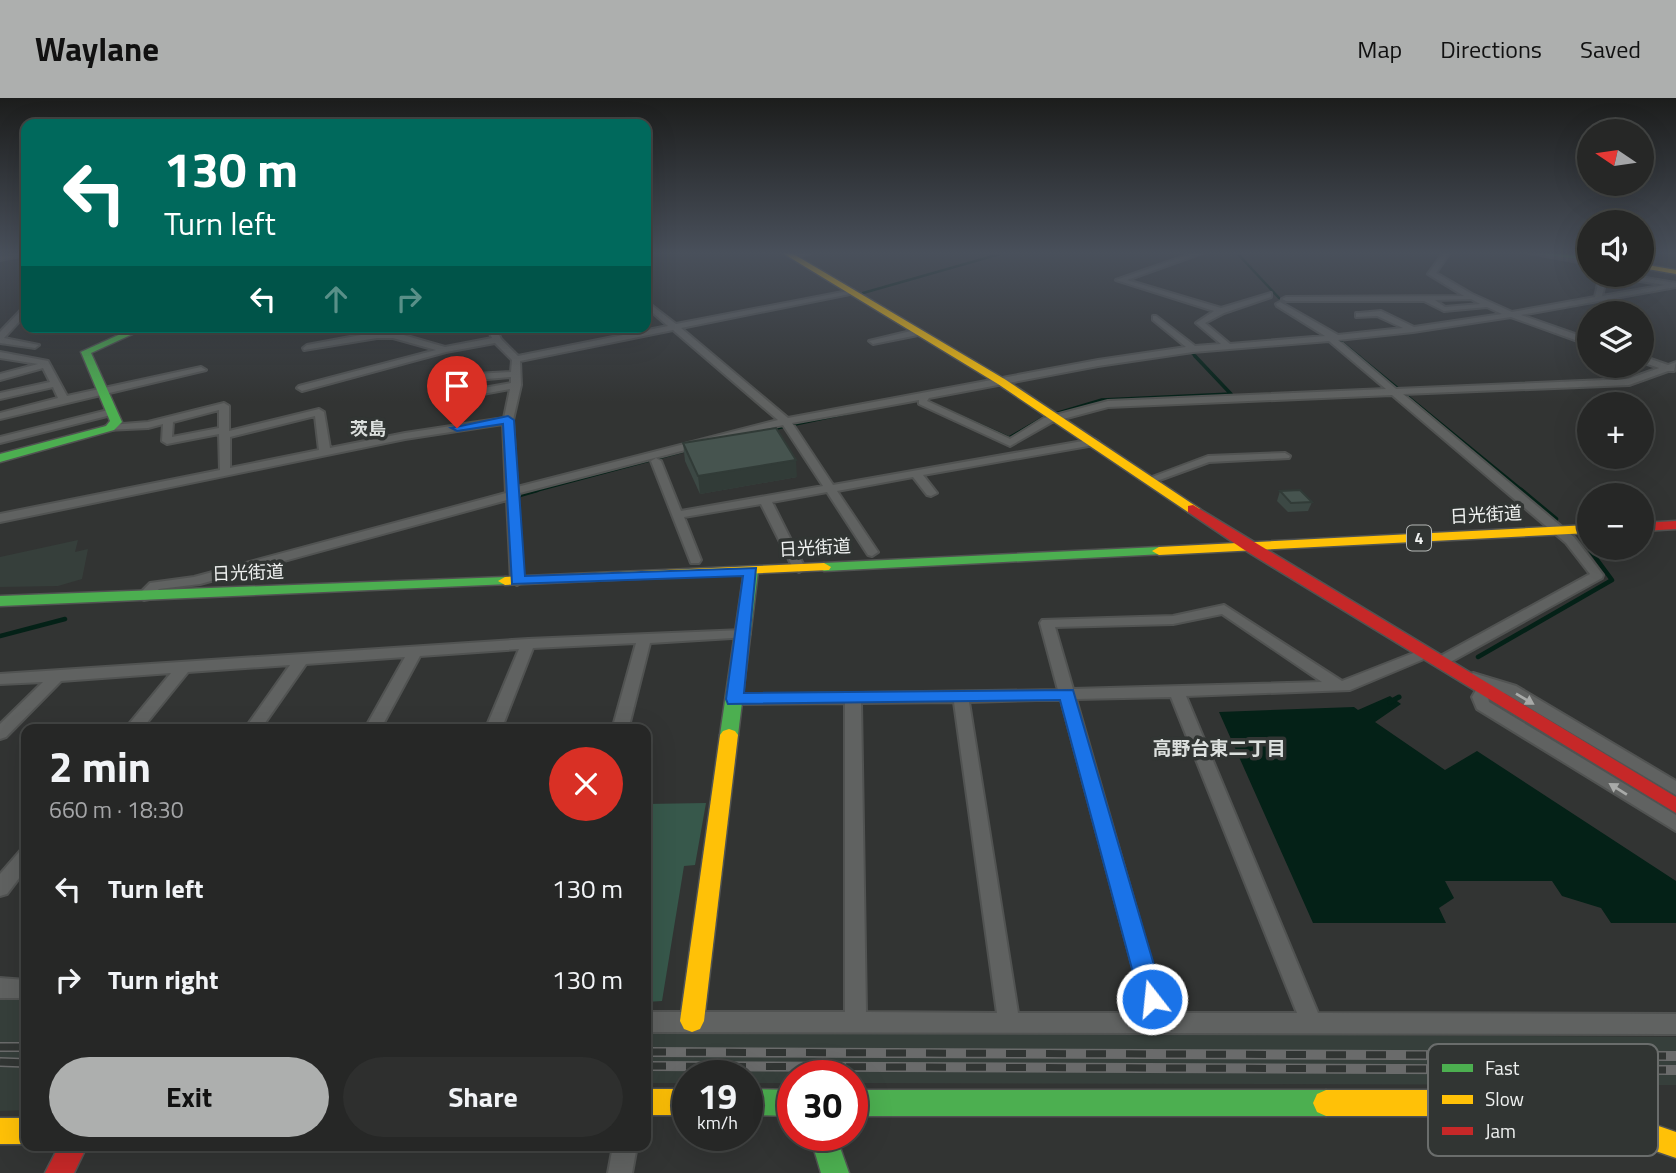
<!DOCTYPE html>
<meta charset="utf-8">
<style>
body{margin:0;font-family:"Titillium Web","Noto Sans JP",sans-serif;background:#2e2f2e;color:#f1f3f6;height:100vh;display:flex;flex-direction:column;font-size:26px;white-space:nowrap}
*{box-sizing:border-box;margin:0}
p{font-size:23px;color:#a4a5a7}
.icon{flex:none;width:38px;height:38px;fill:none;stroke:currentColor;stroke-width:2;stroke-linecap:round;stroke-linejoin:round}
.map{position:relative;flex:1;overflow:hidden}
.side{position:absolute;left:21px;top:626px;width:630px;height:427px;display:flex;flex-direction:column;background:#262726;border-radius:14px;box-shadow:0 7px 28px #0002,0 0 0 2px #424443}
.side>*{flex:none}
.guide{position:absolute;left:21px;top:21px;width:630px;height:214px;border-radius:14px;box-shadow:0 7px 28px #0002,0 0 0 2px #424443;background:#00695c;color:#fff;overflow:hidden}
.needle{width:46px;rotate:283deg}
.fabs{position:absolute;left:1577px;top:21px;display:grid;gap:14px}
.fabs a{display:grid;place-items:center;width:77px;height:77px;border-radius:50%;background:#262726;box-shadow:0 7px 28px #0002,0 0 0 2px #424443;font-size:35px}
.speed{position:absolute;left:672px;top:962px;display:flex;gap:14px;font-size:35px;font-weight:700;text-align:center}
.speed>*{display:grid;place-content:center;width:91px;height:91px;border-radius:50%;background:#262726;box-shadow:0 7px 28px #0002,0 0 0 2px #424443;line-height:1}
.speed small{font-size:18px;font-weight:400}
.speed .limit{border:10px solid #d22;background:#fff;color:#111}
.pin{position:absolute;display:grid;place-items:center;width:60px;height:60px;color:#fff;margin:-72px -30px;border-radius:50% 50% 50% 0;rotate:-45deg;box-shadow:0 0 7px #0007}
.pin .icon{rotate:45deg}
.me{position:absolute;width:77px;margin:-38px;rotate:344deg;stroke-linejoin:round;filter:drop-shadow(0 0 5px #0008)}
.turn{display:flex;align-items:center;gap:24px;height:147px;padding:0 28px;font-size:32px}
.turn .icon{width:91px;height:91px;stroke-width:2.5}
.turn b{display:block;font-size:49px;line-height:60px}
.lanes{display:flex;align-items:center;height:66px;padding:0 28px;background:#0003;justify-content:center;gap:35px;direction:ltr}
.lanes .off{opacity:.35}
.round{display:grid;place-items:center;flex:none;width:74px;height:74px;border-radius:37px;background:#2e2f2e}
.summary{display:flex;align-items:center;justify-content:space-between;height:119px;padding:0 28px}
h1{font-size:42px;font-weight:700;line-height:52px}
.action{display:flex;gap:14px;margin-top:auto;padding:14px 28px}
.action a{flex:1;height:80px;border-radius:42px;background:#adafae;color:#111;font-size:28px;font-weight:700;line-height:80px;text-align:center}
.action a+a{background:#2e2f2e;color:#f1f3f6}
ul{padding:0;list-style:none}
li{display:flex;align-items:center;gap:21px;height:91px;padding:0 28px}
li div{flex:1}
li b{display:block;font-size:26px}
li em{font-style:normal}
header{display:flex;align-items:center;gap:42px;box-sizing:border-box;height:98px;padding:0 35px;background:#adafae;color:#111}
header strong{font-size:33px}
nav{display:flex;gap:38px;margin-inline-start:auto;font-size:24px}
.map>svg:first-child{display:block}
</style>
<header>
<strong>Waylane</strong>
<nav><a>Map</a><a>Directions</a><a>Saved</a></nav>
</header>
<div class="map">
<svg width="1676" height="1075" viewBox="0 0 1676 1075">
<rect width="100%" height="100%" fill="#323433"/>
<g fill="#363f3b">
<path d="M78 442 75 454 88 451 82 481 58 488 0 489V459Z"/>
<path d="M0 900 26 901V1012L0 1013Z"/>
<path d="M747 933 1676 939V987L852 985V978H793V985H747V978H688V985H646V935Z"/>
</g>
<path fill="#37584b" d="M706 705 695 767 684 768 662 903 646 904V706Z"/>
<path fill="#042117" d="M1390 598 1401 606 1375 624 1445 672 1477 653 1676 783V825H1611L1601 810 1562 798 1552 783H1445L1454 800 1439 810 1446 825H1313L1219 614 1354 609 1358 612Z"/>
<g fill="none" stroke-linecap="round" stroke-linejoin="round">
<g stroke="#042117" stroke-width="2.5">
<path d="M1236 154 1279 200"/>
<path d="M863 195 1007 154"/>
<path d="M1338 241 1360 259"/>
<path d="M1196 259 1192 255 1202 253"/>
</g>
<g stroke="#042117" stroke-width="3.5">
<path d="M1358 258 1524 394"/>
<path d="M924 302 1009 340 1045 319 1102 302 1231 296 1195 258"/>
<path d="M767 332 847 315"/>
<path d="M530 394 687 352"/>
</g>
<g stroke="#042117" stroke-width="4.5">
<path d="M1521 392 1556 421"/>
<path d="M516 398 537 392"/>
<path d="M0 538 65 521"/>
<path d="M1478 559 1612 482 1584 444"/>
</g>
<path stroke="#042117" stroke-width="5" d="M1390 604 1399 599"/>
<defs>
<g id="street">
<path d="M22 154H26V157L0 162V158Z"/>
<path d="M803 154H814L793 160 790 158Z"/>
<path d="M1196 154H1205L1127 182 1221 210 1271 195V199L1224 215 1205 225 1230 246 1325 238 1277 208 1276 206 1280 204 1338 237 1403 230 1377 218 1356 219V215H1359L1381 213 1414 229 1502 216 1487 209 1444 213 1424 203H1286L1282 201 1286 199 1464 198 1428 176 1444 154H1450L1436 175 1472 196 1512 214 1595 199 1600 177H1607L1602 198 1665 187 1615 179 1612 177H1628L1676 185V189L1521 217 1589 241V247L1511 219 1413 234 1338 242 1396 291 1628 281 1659 270 1642 264V258L1668 267 1676 264 1674 273H1668L1629 287 1403 296 1574 439 1603 477 1602 480 1445 567H1435L1433 564 1435 561 1590 476 1566 445 1392 297 1108 309 1052 324 1010 348 919 306V302L792 325 833 387 1094 341 1099 344 1094 347 923 377 937 395 931 398 927 397 913 379 837 393 878 454 872 458 868 457 827 394 772 404 805 470 799 474 793 470 761 406 684 419 701 462 699 465H691L651 363 656 360 661 363 681 413 823 388 783 327 774 329 520 395 518 399 523 483 517 487 511 483 507 402 200 486 159 491 149 501 144 502 137 498 150 485 194 479 506 395 503 326 405 341 0 424V416L220 372 219 336 167 346 162 343 163 326 148 330 106 332V328L110 327 148 324 224 305 229 308V333L319 311 324 314 330 350 405 335 504 320 510 291 461 300 456 297 461 294 511 285V279L476 282 471 279 476 276 511 274 512 262 495 245 446 254 302 293 297 290 299 288 436 252 393 240H377L304 252 303 250 307 247 377 234H393L445 249 492 240 487 229H495L501 241 518 258 668 228 646 209V203L676 226 853 192 854 194 850 196 681 230 788 320 1098 262 1186 249 1153 222V218H1156L1195 248 1221 246 1196 225 1214 213 1116 182ZM1471 201 1480 206 1445 209 1435 202ZM673 232 778 322 517 389 513 322 521 287 520 263ZM1329 243 1386 291 1108 303 1044 320 1010 341 927 303 929 300 1098 268 1193 254ZM219 312V330L172 339 173 324ZM315 318 319 352 230 370V339Z"/>
<path d="M1525 154H1539L1589 162V166Z"/>
<path d="M23 210H26V216L4 240 39 247 35 250 0 245V234Z"/>
<path d="M915 232 919 235 918 237 873 246 869 243Z"/>
<path d="M0 254 48 263 67 298 201 269 206 272 0 321V315L58 300 53 289 0 301V295L50 284 43 270 0 282V276L38 266 0 260Z"/>
<path d="M112 311 115 312V316L0 345V339Z"/>
<path d="M1285 355 1290 358 1289 360 1209 364 1154 384H1146L1144 382 1208 358Z"/>
<path d="M1224 507 1342 583 1421 552H1431L1433 555 1431 558 1350 592 1186 598 1318 915 1676 916V936L646 934V914H845V605L734 606 729 605 726 601 729 597 1058 592 1040 525 1042 522 1173 518ZM1222 516 1322 584 1073 591 1055 529 1173 526ZM1171 599 1297 915H1166L1076 601ZM1037 602H1061L1145 915H1018L969 604ZM954 604 997 915 866 914 861 605Z"/>
<path d="M743 532 750 536 748 539 650 545 628 632H612L636 545 533 550 501 632H485L519 551 420 558 380 632H364L405 559 306 566 260 632H244L290 567 188 574 141 632H124L171 575 61 583 6 639 0 641V626L43 584 0 586V576L528 541Z"/>
<path d="M1473 575 1516 588 1676 683V697L1506 596 1490 591 1488 599 1489 604 1676 717V733L1477 611 1472 599 1479 587 1468 583 1466 580Z"/>
<path d="M26 751V771L7 796 0 798V776L20 753Z"/>
<path d="M0 880 26 882V900H0Z"/>
<path d="M613 1048H637L632 1075H608Z"/>
</g>
<g id="fast">
<path d="M1533 154 1589 158V162L1537 156Z"/>
<path d="M136 229H148L91 255 122 324 114 332 0 364V356L106 328 110 323 81 254Z"/>
<path d="M1159 449 1166 453 1164 456 824 473 817 469 824 465Z"/>
<path d="M751 469 758 473 738 637 735 641H723L720 637 744 473Z"/>
<path d="M505 479 510 480 512 483 510 486 0 508V498Z"/>
<path d="M747 991 793 992V1018L747 1017Z"/>
<path d="M852 992H1326L1335 996 1339 1005 1335 1014 1326 1018H852Z"/>
<path d="M810 1038H836L849 1075H821Z"/>
</g>
<g id="slow">
<path d="M781 154H790L1006 282 1200 411 1193 415 1188 414 998 286Z"/>
<path d="M1642 166 1676 172V176L1642 170Z"/>
<path d="M1589 427V435L1159 457 1152 453 1159 449Z"/>
<path d="M824 465 831 469 829 472 505 487 498 483 505 479Z"/>
<path d="M729 631 735 633 738 637 704 923 700 931 692 934 684 931 680 923 720 637 723 633Z"/>
<rect x="646" y="991" width="42" height="26"/>
<path d="M1326 992H1521L1583 1002 1676 1034V1060L1583 1028 1521 1018H1326L1317 1014 1313 1005 1317 996Z"/>
<rect x="0" y="1020" width="26" height="26"/>
</g>
<g id="jam">
<path d="M1193 407 1676 699V715L1243 451 1188 414V408Z"/>
<path d="M1676 423V431L1642 433V425Z"/>
<path d="M59 1048H87L74 1075H45Z"/>
</g>
</defs>
<use href="#street" stroke="#515352" stroke-width="4"/>
<use href="#fast" stroke="#515352" stroke-width="3"/>
<use href="#slow" stroke="#515352" stroke-width="3"/>
<use href="#jam" stroke="#515352" stroke-width="3"/>
<use href="#street" fill="#606261" fill-rule="evenodd"/>
<use href="#fast" fill="#4caf50" fill-rule="evenodd"/>
<use href="#slow" fill="#ffc107" fill-rule="evenodd"/>
<use href="#jam" fill="#c62828" fill-rule="evenodd"/>
<defs>
<g id="rail">
<path d="M0 949H26"/>
<path d="M646 954 1676 958"/>
<path d="M0 964 26 965"/>
<path d="M646 968 1676 972"/>
</g>
</defs>
<use href="#rail" stroke="#6a6b6b" stroke-width="10"/>
<use href="#rail" stroke="#313533" stroke-width="7" stroke-dasharray="20" stroke-linecap="butt"/>
</g>
<g fill="#3c4844">
<path d="M683 345 797 379 700 396 685 363Z"/>
<path d="M1280 393 1312 404 1308 413 1288 414 1277 403Z"/>
</g>
<path fill="#313b37" d="M796 362 797 379 700 396 698 378Z"/>
<g fill="#46544f" stroke="#313b37" stroke-width="2">
<path d="M776 330 796 362 698 378 683 345Z"/>
<path d="M1300 392 1312 404 1291 405 1280 393Z"/>
</g>
<defs><path id="oneway-solid" d="M-6-.8H1V-3.2L6.5 0L1 3.2V.8H-6Z" transform="scale(1.75)"/></defs>
<g fill="#a8aaa8">
<use href="#oneway-solid" transform="translate(1525 601) rotate(31)"/>
<use href="#oneway-solid" transform="translate(1618 691) rotate(-148)"/>
</g>
<linearGradient id="sky" x2="0" y2="1"><stop stop-color="#1c1d1c"/><stop offset="0.51" stop-color="#49505b"/><stop offset="1" stop-color="#49505b" stop-opacity="0"/></linearGradient>
<rect width="1676" height="304" fill="url(#sky)"/>
<path fill="#1a73e8" stroke="#114b97" stroke-width="2" d="M508 318 514 322 525 478 756 470 744 595 1073 592 1164 901 1160 909 1152 912 1144 909 1140 901 1060 602 728 606 726 601 743 478 512 486 503 326 457 333 451 330Z"/>
<g text-anchor="middle" stroke-width="7" stroke-linejoin="round" paint-order="stroke">
<rect fill="#313533" stroke="#b6b9b7" stroke-width="2" x="1407" y="427.5" width="24" height="25" rx="5"/>
<g font-size="16" font-weight="bold" fill="#eff1f0">
<text x="1419" y="446">4</text>
</g>
<g font-size="18" font-weight="bold" fill="#dce0de" stroke="#313533">
<text x="368" y="337">茨島</text>
</g>
<g font-size="18" fill="#eff1f0" stroke="#313533">
<text transform="translate(1486 417) rotate(-3)" y="6">日光街道</text>
<text transform="translate(815 450) rotate(-3)" y="6">日光街道</text>
<text transform="translate(248 475) rotate(-2)" y="6">日光街道</text>
</g>
<g font-size="19" font-weight="bold" fill="#dce0de" stroke="#313533">
<text x="1219" y="657">高野台東二丁目</text>
</g>
</g>
<rect x="1428" y="946" width="230" height="112" rx="10" fill="#313533" stroke="#6a6d6c" stroke-width="2"/>
<rect x="1442" y="966" width="31" height="8" fill="#4caf50"/>
<rect x="1442" y="997" width="31" height="9" fill="#ffc107"/>
<rect x="1442" y="1029" width="31" height="8" fill="#c62828"/>
<g font-size="19" fill="#eff1f0">
<text x="1485" y="977">Fast</text>
<text x="1485" y="1008">Slow</text>
<text x="1485" y="1040">Jam</text>
</g>
</svg>
<div class="fabs">
<a><svg class="needle" viewBox="-14 -14 28 28"><path d="M0-13l5 13h-10z" fill="#e53935"/><path d="M0 13l5-13h-10z" fill="#a4a5a7"/></svg></a>
<a><svg class="icon" aria-label="sound" viewBox="0 0 24 24"><path d="M4 9h4l5-4v14l-5-4H4zM17 9q2 3 0 6"/></svg></a>
<a><svg class="icon" aria-label="layers" viewBox="0 0 24 24"><path d="M12 4l9 5-9 5-9-5zM3 14l9 5 9-5"/></svg></a>
<a>+</a>
<a>−</a>
</div>
<div class="speed"><div>19<small>km/h</small></div><div class="limit">30</div></div>
<div class="pin" style="left:457px;top:330px;background:#d93025"><svg class="icon" aria-label="arrive" viewBox="0 0 24 24"><path d="M6 21V4h12l-3 4 3 4H6"/></svg></div>
<svg class="me" style="left:1152px;top:901px" viewBox="-20 -20 40 40"><circle r="17" fill="#1a73e8" stroke="#fff" stroke-width="3"/><path d="M0-11L8 9 0 5-8 9z" fill="#fff"/></svg>
<div class="guide">
<div class="turn"><svg class="icon" aria-label="left" viewBox="0 0 24 24"><path d="M17 20v-9H6M10 6l-5 5 5 5"/></svg><div><b>130 m</b>Turn left</div></div>
<div class="lanes"><svg class="icon" aria-label="left" viewBox="0 0 24 24"><path d="M17 20v-9H6M10 6l-5 5 5 5"/></svg><svg class="icon off" aria-label="ahead" viewBox="0 0 24 24"><path d="M12 20V5M6 11l6-6 6 6"/></svg><svg class="icon off" aria-label="right" viewBox="0 0 24 24"><path d="M7 20v-9h11M14 6l5 5-5 5"/></svg></div>
</div>
<section class="side">
<div class="summary"><div><h1>2 min</h1><p>660 m · 18:30</p></div><a class="round" style="background:#d93025;color:#fff"><svg class="icon" aria-label="close" viewBox="0 0 24 24"><path d="M6 6l12 12M18 6L6 18"/></svg></a></div>
<ul>
<li><svg class="icon" aria-label="left" viewBox="0 0 24 24"><path d="M17 20v-9H6M10 6l-5 5 5 5"/></svg><div><b>Turn left</b></div><em>130 m</em></li>
<li><svg class="icon" aria-label="right" viewBox="0 0 24 24"><path d="M7 20v-9h11M14 6l5 5-5 5"/></svg><div><b>Turn right</b></div><em>130 m</em></li>
</ul>
<div class="action"><a>Exit</a><a>Share</a></div>
</section>
</div>
